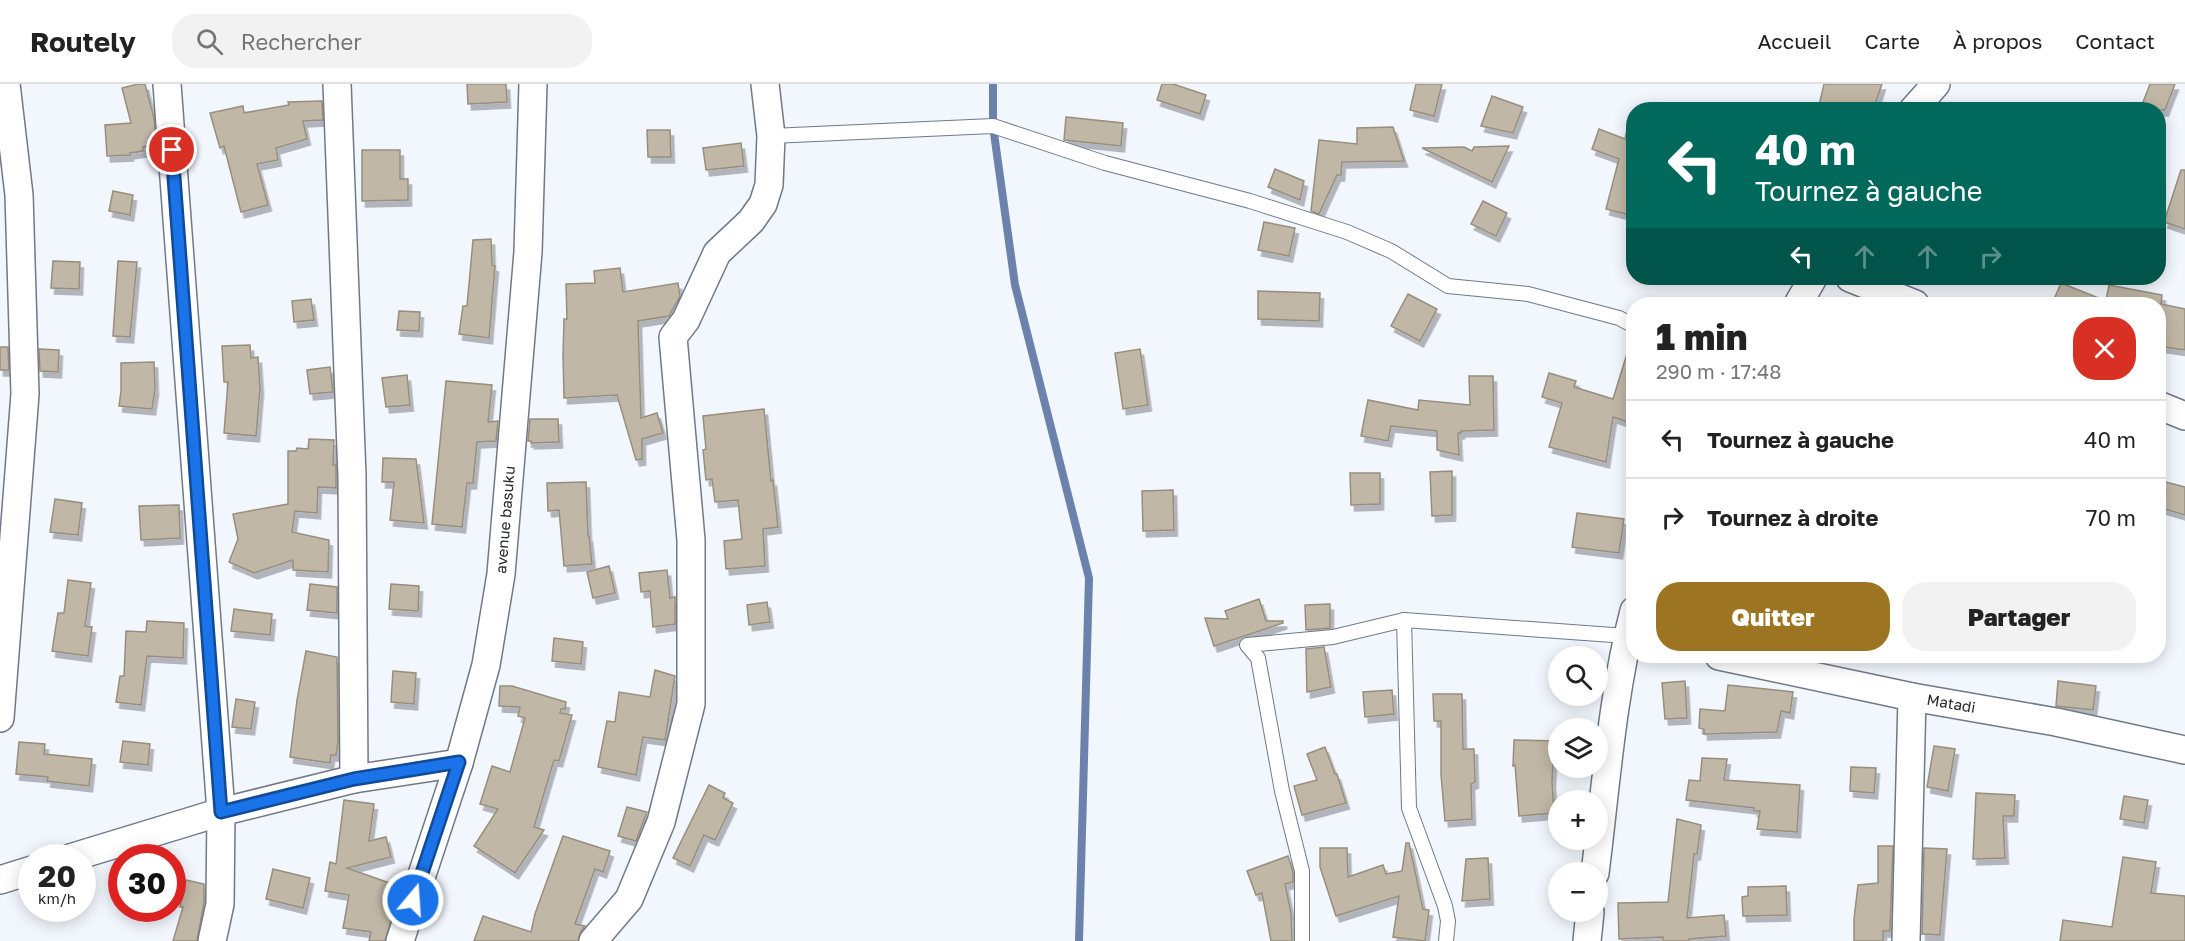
<!DOCTYPE html>
<html lang="fr">
<meta charset="utf-8">
<style>
body{margin:0;font-family:"Golos Text",sans-serif;background:#f2f2f2;color:#222;height:100vh;display:flex;flex-direction:column;font-size:22px;white-space:nowrap}
*{box-sizing:border-box;margin:0}
p{font-size:20px;color:#767676}
.icon{flex:none;width:33px;height:33px;fill:none;stroke:currentColor;stroke-width:2;stroke-linecap:round;stroke-linejoin:round}
.map{position:relative;flex:1;overflow:hidden}
.side{position:absolute;left:1626px;top:213px;width:540px;height:366px;display:flex;flex-direction:column;background:#fff;border-radius:24px;box-shadow:0 3px 15px #0003}
.side>*{flex:none}
.hud{position:absolute;left:1626px;top:18px;width:540px;height:183px;border-radius:24px;box-shadow:0 3px 15px #0003;background:#00695c;color:#fff;overflow:hidden}
.fabs{position:absolute;left:1548px;top:562px;display:grid;gap:12px}
.fabs a{display:grid;place-items:center;width:60px;height:60px;border-radius:50%;background:#fff;box-shadow:0 3px 15px #0003;font-size:30px}
.speed{position:absolute;left:18px;top:760px;display:flex;gap:12px;font-size:30px;font-weight:700;text-align:center}
.speed>*{display:grid;place-content:center;width:78px;height:78px;border-radius:50%;background:#fff;box-shadow:0 3px 15px #0003;line-height:1}
.speed small{font-size:15px;font-weight:400}
.speed .limit{border:9px solid #d22;background:#fff;color:#111}
.pin{position:absolute;display:grid;place-items:center;width:51px;height:51px;color:#fff;margin:-26px;border:3px solid #fff;border-radius:50%;box-shadow:0 2px 6px #0007}
.me{position:absolute;width:66px;margin:-33px;rotate:18deg;stroke-linejoin:round;filter:drop-shadow(0 0 4px #0008)}
.turn{display:flex;align-items:center;gap:21px;height:126px;padding:0 30px;font-size:27px}
.turn .icon{width:78px;height:78px;stroke-width:2.5}
.turn b{display:block;font-size:42px;line-height:51px}
.lanes{display:flex;align-items:center;height:57px;padding:0 30px;background:#0003;justify-content:center;gap:30px;direction:ltr}
.lanes .off{opacity:.35}
.round{display:grid;place-items:center;flex:none;width:63px;height:63px;border-radius:24px;background:#f2f2f2}
.head{display:flex;align-items:center;justify-content:space-between;height:102px;padding:0 30px}
h1{font-size:36px;font-weight:800;line-height:45px}
.cta{display:flex;gap:12px;margin-top:auto;padding:12px 30px}
.cta a{flex:1;height:69px;border-radius:24px;background:#9d7522;color:#fff;font-size:24px;font-weight:800;line-height:69px;text-align:center}
.cta a+a{background:#f2f2f2;color:#222}
ul{padding:0;list-style:none}
li{display:flex;align-items:center;gap:18px;height:78px;padding:0 30px;border-top:2px solid #e0e0e0}
li div{flex:1}
li b{display:block;font-size:22px}
li em{font-style:normal}
header{display:flex;align-items:center;gap:36px;box-sizing:border-box;height:84px;padding:0 30px;background:#fff;border-bottom:2px solid #e0e0e0}
header strong{font-size:28px}
nav{display:flex;gap:33px;margin-inline-start:auto;font-size:21px}
.search{width:420px;height:54px;background:#f2f2f2;display:flex;align-items:center;gap:15px;box-sizing:border-box;padding:0 21px;border-radius:24px;color:#767676;font-size:22px}
.map>svg:first-child{display:block}
</style>
<header>
<strong>Routely</strong>
<div class="search"><svg class="icon" aria-label="search" viewBox="0 0 24 24"><circle cx="10" cy="10" r="6"/><path d="M15 15l6 6"/></svg>Rechercher</div>
<nav><a>Accueil</a><a>Carte</a><a>À propos</a><a>Contact</a></nav>
</header>
<div class="map">
<svg width="2185" height="857" viewBox="0 0 2185 857">
<defs>
<filter id="shadow"><feDropShadow dx="3.5" dy="6" stdDeviation="0" flood-color="#0004"/></filter>
</defs>
<rect width="100%" height="100%" fill="#f2f6fd"/>
<g fill="none" stroke-linecap="round" stroke-linejoin="round">
<path stroke="#6b82ad" stroke-width="8" d="M993 0V42L1015 201 1089 494 1079 857"/>
</g>
<g fill="#c1b7a6" stroke="#978e7d" stroke-width="1.5" filter="url(#shadow)">
<path d="M138 0H145L154 34 156 61 143 63V67L130 69V71L107 72 105 41 131 39 122 4Z"/>
<path d="M467 0H506L507 18 468 20Z"/>
<path d="M1162 0H1173L1206 11 1200 30 1157 16Z"/>
<path d="M1416 0H1442L1434 32 1410 26Z"/>
<path d="M1824 0H1882L1873 26H1818Z"/>
<path d="M2150 0H2175L2165 26H2140Z"/>
<path d="M1492 12 1523 23 1513 49 1481 42Z"/>
<path d="M322 17 323 36 303 37 307 55 276 64 278 76 257 80 268 121 241 128 224 62 220 64 210 29 243 22 244 29 289 21 288 18Z"/>
<path d="M1066 33 1123 39 1121 62 1064 56Z"/>
<path d="M1393 43 1404 77 1342 78 1341 91H1337L1319 130 1311 127 1319 56 1357 60V44Z"/>
<path d="M1599 45 1625 55 1627 46 1634 47V132L1606 125 1619 75 1592 65Z"/>
<path d="M647 46H670L671 73H648Z"/>
<path d="M741 59 744 82 706 86 703 64Z"/>
<path d="M1509 62 1492 98 1422 64 1464 63 1472 67 1474 63Z"/>
<path d="M362 66H400V95H408V116L362 117Z"/>
<path d="M1275 85 1304 97 1300 116 1268 103Z"/>
<path d="M2181 86H2185V145L2164 138Z"/>
<path d="M113 107 133 111 130 131 109 127Z"/>
<path d="M1483 117 1507 129 1496 152 1471 140Z"/>
<path d="M1264 138 1295 144 1289 172 1258 166Z"/>
<path d="M491 155 492 181 495 182 489 254 459 250 463 222H467L473 156Z"/>
<path d="M53 177 80 178 79 205 51 204Z"/>
<path d="M118 177 137 178 130 253 113 252Z"/>
<path d="M620 184 623 208 678 199 680 212 669 232 638 237 641 334 657 329 663 349 642 355V375L636 376 617 311 564 314 563 271 564 235H567L566 200 595 199 594 187Z"/>
<path d="M2061 199 2106 217 2109 201 2162 211 2161 220 2185 225V266L2158 262V220H2052Z"/>
<path d="M1258 207 1320 209 1319 237 1258 235Z"/>
<path d="M1408 210 1437 225 1420 257 1391 242Z"/>
<path d="M311 215 314 236 294 238 292 217Z"/>
<path d="M399 227 420 228 419 247 397 246Z"/>
<path d="M250 261 251 274 258 273 260 305 256 352 224 349 228 298H224L222 262Z"/>
<path d="M0 263H8L9 286H0Z"/>
<path d="M1629 263H1634V340L1613 333 1606 378 1549 363 1562 319 1542 313 1549 289 1576 297 1574 303 1613 315Z"/>
<path d="M39 265 59 266 58 288 40 287Z"/>
<path d="M1140 265 1148 321 1123 325 1115 269Z"/>
<path d="M154 278 155 305 152 325 119 322 121 307V279Z"/>
<path d="M330 283 333 308 310 310 307 286Z"/>
<path d="M407 291 410 321 386 323 382 294Z"/>
<path d="M1469 292H1493L1494 346 1461 347V349H1458L1459 371 1437 366V347L1391 342 1388 357 1361 352 1368 316 1418 326 1419 316 1470 321Z"/>
<path d="M446 297 492 301 488 338 498 337 496 357 477 358 473 399H467L462 443 432 440Z"/>
<path d="M764 325 771 397 773 396 778 443 763 445 765 482 726 485 724 457 742 455 738 416 715 418 712 395 706 396 703 366 706 365 703 332Z"/>
<path d="M530 335H558L559 358 531 359V357H528Z"/>
<path d="M309 355 334 356 333 381H336V404L318 403 317 429 295 427 292 448 329 456 328 488 293 486V476L254 489 229 478 238 455 233 430 288 420V367H296L297 364 308 365Z"/>
<path d="M383 374 416 375 424 439 390 436 394 398H382Z"/>
<path d="M1452 387V431L1432 432 1430 388Z"/>
<path d="M1350 389H1380V420L1351 421Z"/>
<path d="M2158 396 2185 403V431L2158 423Z"/>
<path d="M586 398 588 452H589L592 480 564 482 559 426 548 427 547 399Z"/>
<path d="M1173 406 1174 446 1143 447 1142 407Z"/>
<path d="M55 415 82 419 78 451 50 448Z"/>
<path d="M179 421 180 454 141 456 139 422Z"/>
<path d="M1577 429 1624 435 1619 469 1572 463Z"/>
<path d="M609 482 615 509 593 514 587 488Z"/>
<path d="M667 486 670 514 675 513V540L653 543 650 507 641 508 639 489Z"/>
<path d="M68 496 91 499 85 542 92 543 88 572 52 567 58 529H64Z"/>
<path d="M310 500 337 503V529L307 526Z"/>
<path d="M391 500 419 502 418 527 389 525Z"/>
<path d="M1259 515 1266 537H1283V539L1214 562 1205 534 1228 535 1225 527Z"/>
<path d="M767 518 770 538 749 541 747 521Z"/>
<path d="M1330 520V544L1306 546 1305 521Z"/>
<path d="M234 525 272 530 270 551 231 547Z"/>
<path d="M147 537 184 539 183 574 147 572 141 621 116 618 120 592H124L126 547 146 548Z"/>
<path d="M554 554 583 558 581 580 552 577Z"/>
<path d="M1324 563 1331 603 1307 608 1306 565Z"/>
<path d="M306 567 337 573 338 658 336 671H331L330 679 290 673 297 616Z"/>
<path d="M655 586 675 592 665 656 643 653 636 691 598 683 607 637 615 638 619 608 650 613Z"/>
<path d="M393 587 416 589 414 620 391 618Z"/>
<path d="M1685 597 1687 634 1665 635 1662 599Z"/>
<path d="M2058 597 2096 602 2093 626 2056 622Z"/>
<path d="M1728 601 1793 608 1790 629 1781 627 1777 648 1704 650V645L1699 644 1700 625 1725 627Z"/>
<path d="M500 602H512L566 618 565 625H561L560 629 572 631 559 677 554 676 534 743 544 746 515 789 474 762 498 725 480 720 492 682 510 688 525 634 518 632 520 623 499 622Z"/>
<path d="M1392 606 1394 630 1365 633 1363 608Z"/>
<path d="M1433 610H1462L1463 665H1474L1475 698 1471 700 1472 735 1445 737 1441 691V637H1434Z"/>
<path d="M236 615 255 618 251 645 232 643Z"/>
<path d="M1514 656 1554 657 1552 698 1554 729 1519 732 1515 681 1513 682Z"/>
<path d="M123 657 150 660 148 681 120 678Z"/>
<path d="M19 658 45 660 44 670 92 675 89 702 47 697 48 693 16 690Z"/>
<path d="M1934 662 1955 665 1948 707 1927 703Z"/>
<path d="M1325 663 1335 690H1337L1346 719 1302 731 1294 702 1317 696 1307 670Z"/>
<path d="M1702 674 1727 675 1724 696 1800 701 1797 748 1757 745 1760 727H1754V724L1686 716 1689 696 1700 697Z"/>
<path d="M1851 683 1876 684 1874 709 1850 707Z"/>
<path d="M709 701 725 709 723 714 733 719 715 756 704 751 690 782 673 774Z"/>
<path d="M1976 709 2015 711 2014 732H2003L2005 774 1973 775Z"/>
<path d="M2124 712 2148 716 2144 739 2120 735Z"/>
<path d="M344 716 374 720 369 757 386 753 391 773 347 784 401 803 385 857H369L371 848 343 844 349 811 325 807 330 778 336 780Z"/>
<path d="M627 723 647 728 636 757 618 752Z"/>
<path d="M1677 735 1701 741 1697 770H1694L1687 834 1724 831 1726 852 1689 855V857H1663V853L1619 855 1618 819 1668 818Z"/>
<path d="M563 752 610 767 603 788 595 785 575 840 585 842 581 847 578 857H474L483 832 531 848 535 830Z"/>
<path d="M1406 759H1409L1423 825 1429 826 1425 857 1393 853 1399 812 1336 832 1320 783V764H1347L1348 793 1383 781 1386 790 1402 787Z"/>
<path d="M1878 762H1893L1890 847H1883V857H1854V835L1858 801 1878 799Z"/>
<path d="M1924 764 1947 765 1940 851 1922 850Z"/>
<path d="M1288 772 1293 788V798L1285 800 1291 829 1292 857H1271L1262 809 1256 811 1247 787Z"/>
<path d="M2123 773 2156 778 2151 809 2185 812V857H2060L2063 836 2112 843Z"/>
<path d="M1488 774 1490 815 1462 817 1466 775Z"/>
<path d="M273 785 310 794 303 824 266 815Z"/>
<path d="M186 796 204 800V818L197 857H173L183 823H180Z"/>
<path d="M1786 802 1787 831 1743 832 1742 813 1748 812V803Z"/>
</g>
<g fill="none" stroke-linecap="round" stroke-linejoin="round">
<defs>
<g id="lane">
<path d="M771 52 993 42 1105 79 1250 117 1347 148 1391 167 1448 202 1528 210 1619 234 1634 242"/>
<path d="M1404 536 1409 724 1445 822 1448 837 1446 857"/>
<path d="M1302 857V787L1282 707 1258 574 1247 561 1333 553 1404 536 1627 552"/>
</g>
<g id="street">
<path d="M167 0 221 728 220 820 212 857"/>
<path d="M337 0 352 392 354 695"/>
<path d="M1913 26 1936 0"/>
<path d="M1850 194 1915 220"/>
<path d="M1798 220 1813 194"/>
<path d="M2158 321 2185 332"/>
<path id="s1" d="M1719 572 1912 613 2056 638 2185 666"/>
<path d="M0 634 25 310 19 111 6 0"/>
<path d="M70 774 221 728 354 695 459 679"/>
<path d="M1595 789C1606 702 1612 612 1634 527"/>
<path d="M0 796 32 786"/>
<path id="s2" d="M400 857 459 679 486 581 501 490 528 168 533 0"/>
<path d="M593 857 629 815 661 738 691 620V456L673 253 686 236 717 169 751 137 763 120 769 101 771 52 765 0"/>
<path d="M1587 857 1590 828"/>
<path d="M1906 857 1912 613"/>
</g>
</defs>
<use href="#lane" stroke="#707988" stroke-width="16"/>
<use href="#street" stroke="#707988" stroke-width="30"/>
<use href="#lane" stroke="#fff" stroke-width="14"/>
<use href="#street" stroke="#fff" stroke-width="27"/>
</g>
<g fill="none" stroke-linecap="round" stroke-linejoin="round">
<defs>
<path id="route" d="M172 66 221 728 354 695 459 678 413 816"/>
</defs>
<use href="#route" stroke="#114b97" stroke-width="15"/>
<use href="#route" stroke="#1a73e8" stroke-width="10"/>
</g>
<g text-anchor="middle" stroke-width="5" stroke-linejoin="round" paint-order="stroke">
<g font-size="15" fill="#24282e" stroke="#f2f6fd">
<text dy="5" stroke="none"><textPath href="#s2" startOffset="436">avenue basuku</textPath></text>
<text dy="5" stroke="none"><textPath href="#s1" startOffset="237">Matadi</textPath></text>
</g>
</g>
</svg>
<div class="fabs">
<a><svg class="icon" aria-label="search" viewBox="0 0 24 24"><circle cx="10" cy="10" r="6"/><path d="M15 15l6 6"/></svg></a>
<a><svg class="icon" aria-label="layers" viewBox="0 0 24 24"><path d="M12 4l9 5-9 5-9-5zM3 14l9 5 9-5"/></svg></a>
<a>+</a>
<a>−</a>
</div>
<div class="speed"><div>20<small>km/h</small></div><div class="limit">30</div></div>
<div class="pin" style="left:172px;top:66px;background:#d93025"><svg class="icon" aria-label="arrive" viewBox="0 0 24 24"><path d="M6 21V4h12l-3 4 3 4H6"/></svg></div>
<svg class="me" style="left:413px;top:816px" viewBox="-20 -20 40 40"><circle r="17" fill="#1a73e8" stroke="#fff" stroke-width="3"/><path d="M0-11L8 9 0 5-8 9z" fill="#fff"/></svg>
<div class="hud">
<div class="turn"><svg class="icon" aria-label="left" viewBox="0 0 24 24"><path d="M17 20v-9H6M10 6l-5 5 5 5"/></svg><div><b>40 m</b>Tournez à gauche</div></div>
<div class="lanes"><svg class="icon" aria-label="left" viewBox="0 0 24 24"><path d="M17 20v-9H6M10 6l-5 5 5 5"/></svg><svg class="icon off" aria-label="ahead" viewBox="0 0 24 24"><path d="M12 20V5M6 11l6-6 6 6"/></svg><svg class="icon off" aria-label="ahead" viewBox="0 0 24 24"><path d="M12 20V5M6 11l6-6 6 6"/></svg><svg class="icon off" aria-label="right" viewBox="0 0 24 24"><path d="M7 20v-9h11M14 6l5 5-5 5"/></svg></div>
</div>
<section class="side">
<div class="head"><div><h1>1 min</h1><p>290 m · 17:48</p></div><a class="round" style="background:#d93025;color:#fff"><svg class="icon" aria-label="close" viewBox="0 0 24 24"><path d="M6 6l12 12M18 6L6 18"/></svg></a></div>
<ul>
<li><svg class="icon" aria-label="left" viewBox="0 0 24 24"><path d="M17 20v-9H6M10 6l-5 5 5 5"/></svg><div><b>Tournez à gauche</b></div><em>40 m</em></li>
<li><svg class="icon" aria-label="right" viewBox="0 0 24 24"><path d="M7 20v-9h11M14 6l5 5-5 5"/></svg><div><b>Tournez à droite</b></div><em>70 m</em></li>
</ul>
<div class="cta"><a>Quitter</a><a>Partager</a></div>
</section>
</div>
